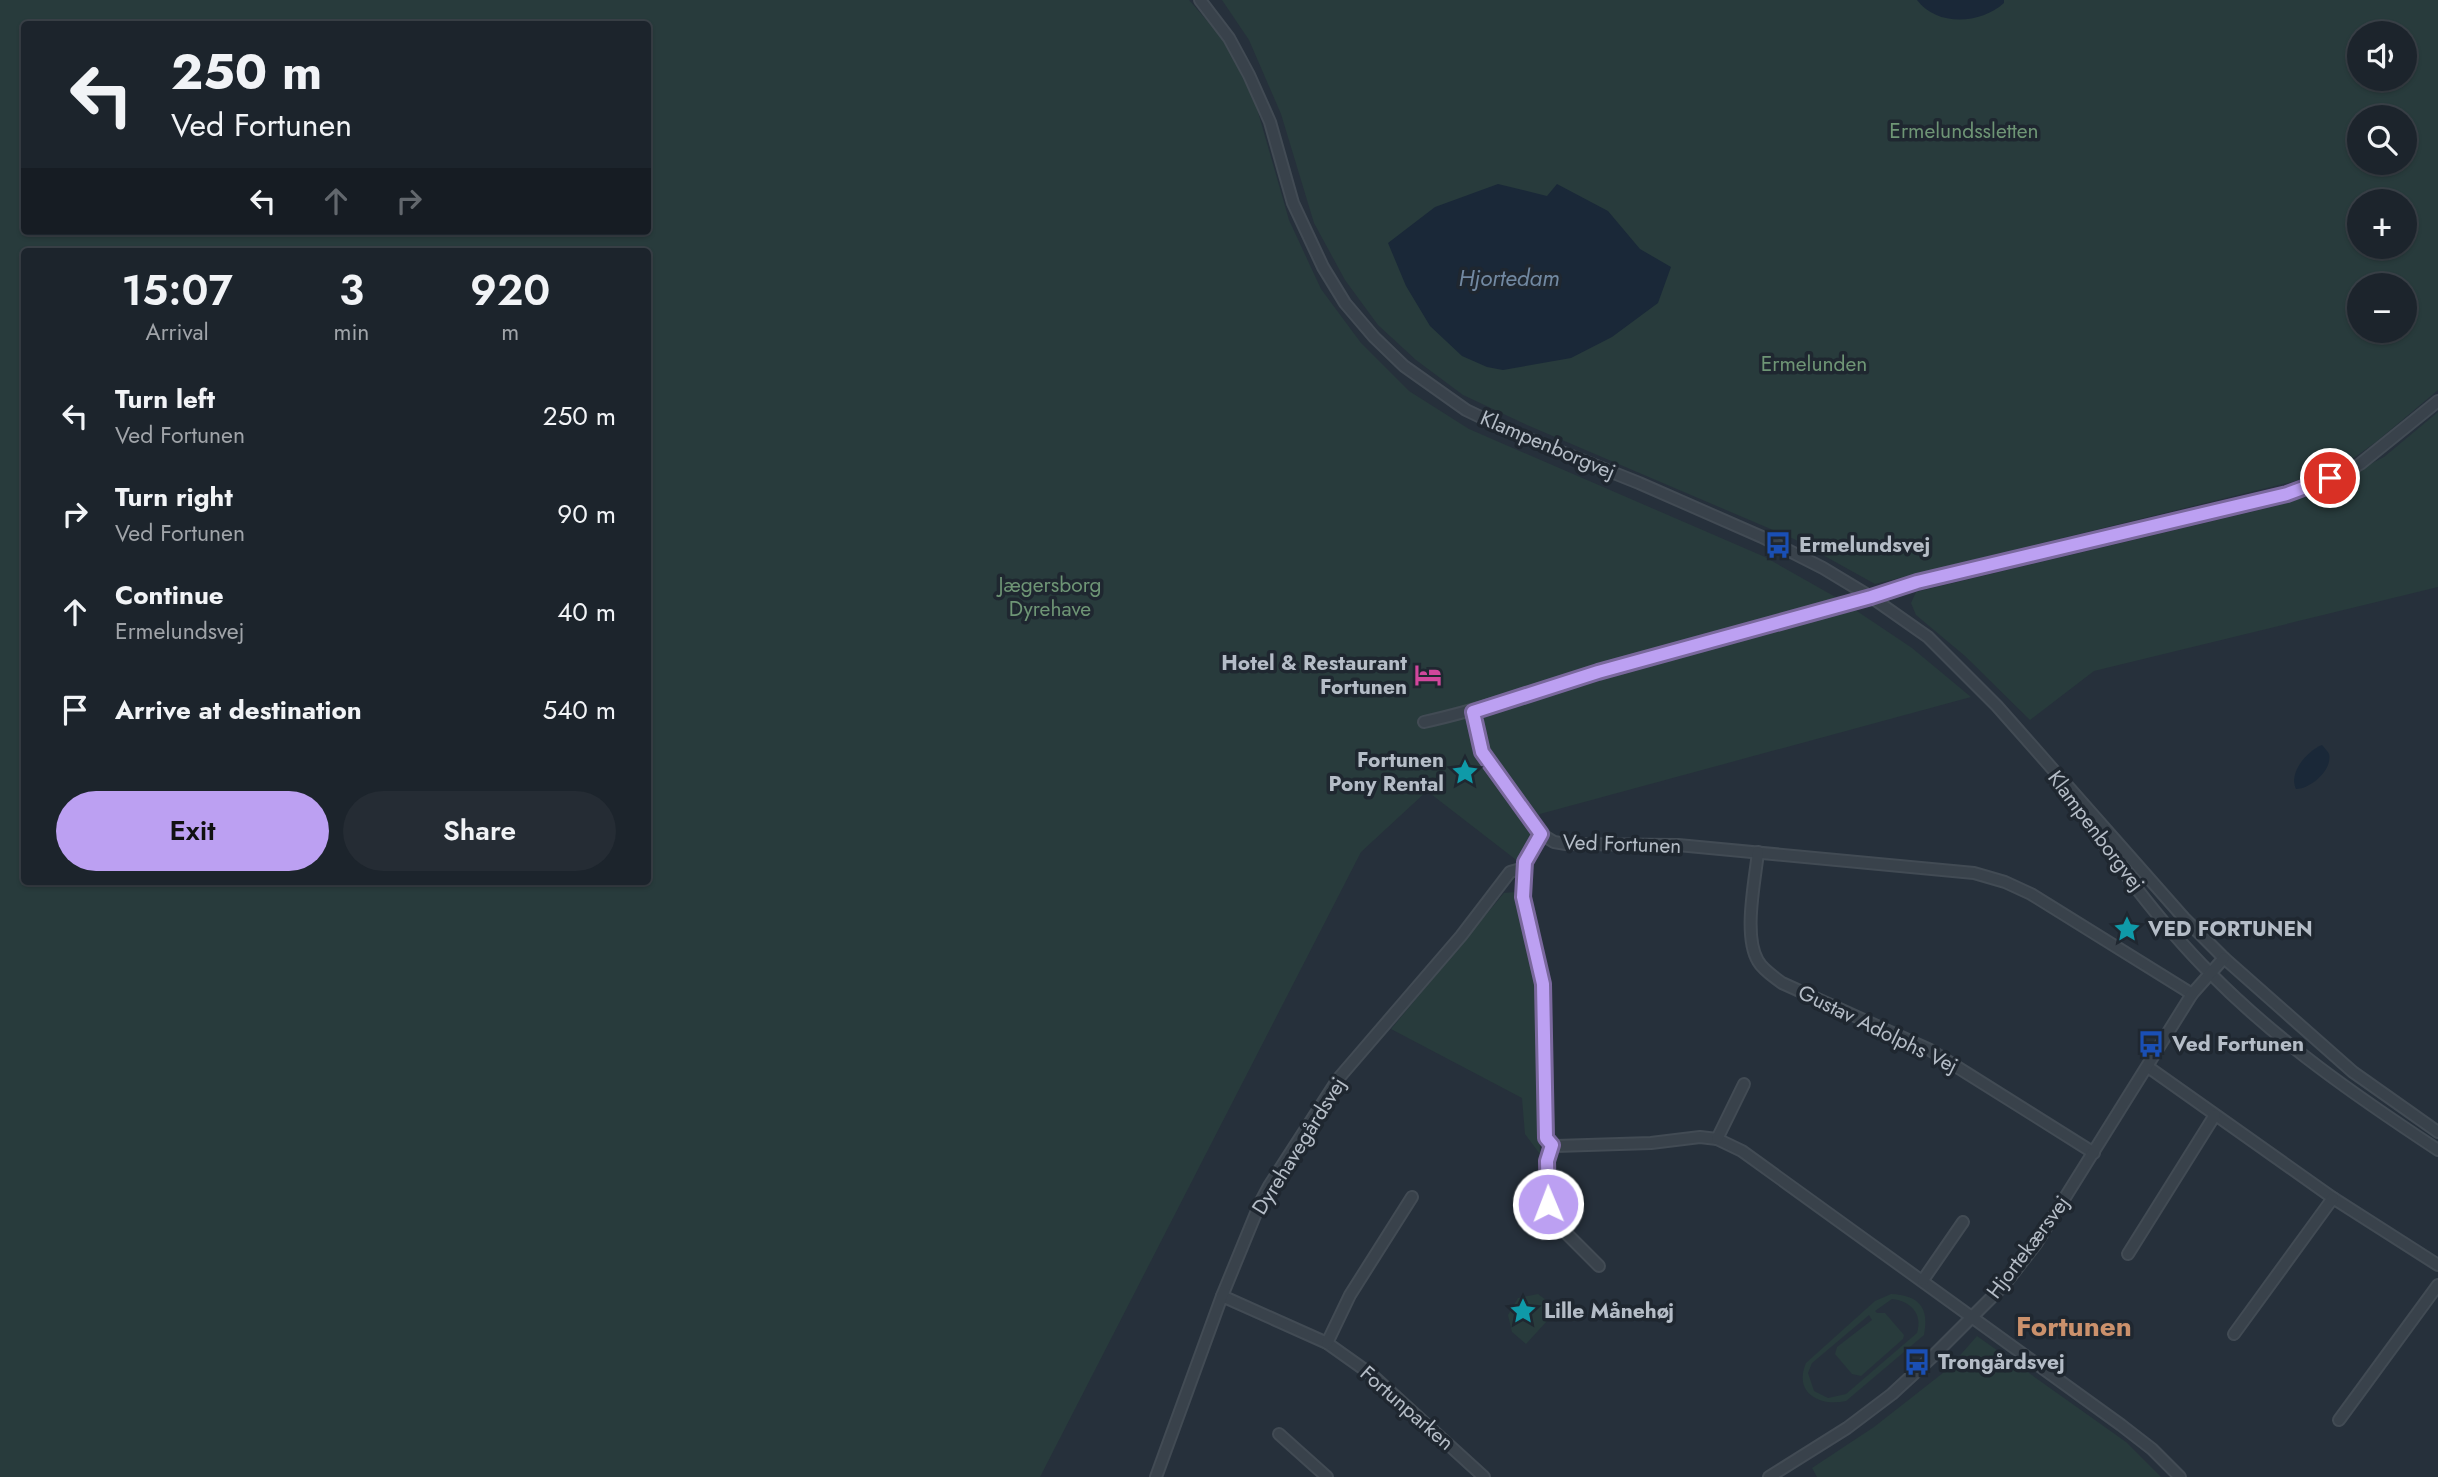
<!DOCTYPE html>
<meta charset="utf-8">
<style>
body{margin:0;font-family:Jost,sans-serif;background:#252c34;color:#f1f3f6;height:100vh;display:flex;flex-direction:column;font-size:26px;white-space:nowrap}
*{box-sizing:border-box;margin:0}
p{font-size:23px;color:#a0a4a9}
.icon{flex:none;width:38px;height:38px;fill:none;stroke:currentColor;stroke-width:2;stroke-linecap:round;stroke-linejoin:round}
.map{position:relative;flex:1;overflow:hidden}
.drawer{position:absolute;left:21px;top:248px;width:630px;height:637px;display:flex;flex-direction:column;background:#1c242c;border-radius:7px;box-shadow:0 2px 5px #0004,0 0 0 2px #3a4148}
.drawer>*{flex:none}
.top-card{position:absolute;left:21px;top:21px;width:630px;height:214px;border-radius:7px;box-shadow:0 2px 5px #0004,0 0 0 2px #3a4148;background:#1c242c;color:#f1f3f6;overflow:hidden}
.buttons{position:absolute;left:2347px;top:21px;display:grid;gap:14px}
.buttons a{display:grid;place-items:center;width:70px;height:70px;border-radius:50%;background:#1c242c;box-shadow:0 2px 5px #0004,0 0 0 2px #3a4148;font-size:35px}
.pin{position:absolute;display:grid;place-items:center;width:60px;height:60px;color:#fff;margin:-30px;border:4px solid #fff;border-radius:50%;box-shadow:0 2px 7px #0007}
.me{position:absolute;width:77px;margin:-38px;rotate:359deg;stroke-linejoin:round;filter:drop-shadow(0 0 5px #0008)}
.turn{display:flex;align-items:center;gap:24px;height:147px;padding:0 35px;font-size:32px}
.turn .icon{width:91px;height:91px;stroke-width:2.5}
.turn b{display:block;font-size:49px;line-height:60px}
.lanes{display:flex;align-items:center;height:66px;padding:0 35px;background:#0003;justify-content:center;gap:35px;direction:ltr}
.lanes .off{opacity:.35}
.eta{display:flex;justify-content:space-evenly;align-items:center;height:119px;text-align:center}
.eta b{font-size:42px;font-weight:600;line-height:49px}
.cta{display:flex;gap:14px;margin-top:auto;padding:14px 35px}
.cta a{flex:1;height:80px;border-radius:42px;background:#bca0f2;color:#111;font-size:28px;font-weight:600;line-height:80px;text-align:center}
.cta a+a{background:#252c34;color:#f1f3f6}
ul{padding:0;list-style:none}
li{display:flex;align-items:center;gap:21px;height:98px;padding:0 35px}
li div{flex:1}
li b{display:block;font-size:26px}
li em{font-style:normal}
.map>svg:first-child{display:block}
</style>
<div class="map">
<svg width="2438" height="1477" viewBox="0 0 2438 1477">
<rect width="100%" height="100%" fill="#26303b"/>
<g fill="#283b3c" fill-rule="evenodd">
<path d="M0 0H1189L1225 41 1256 105 1289 220 1321 289 1361 343 1409 391 1469 429 1765 557 1839 599 1912 648 1971 697 1540 814 1524 866 1427 791 1361 852 1040 1477H0ZM24 24H648V231H24ZM24 252H648V882H24Z"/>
<path d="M1222 0H2438V390L2376 442 2348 462 2307 478 1875 584 1794 539 1527 425 1463 395 1416 360 1378 325 1345 280 1314 223 1281 114 1249 40ZM2359 33H2404V79H2359ZM2359 117H2404V163H2359ZM2359 201H2404V247H2359ZM2359 285H2404V331H2359Z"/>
<path d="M2438 412V587L2094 671 2030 720 1965 656 1916 615 1911 603 1916 592 2272 507 2314 493 2384 457Z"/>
<path d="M1516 892 1537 969 1540 1154 1525 1134 1522 1098 1391 1029 1504 893Z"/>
<path d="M1538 1294 1558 1309 1526 1344 1512 1332 1508 1315 1518 1298Z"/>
<path d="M1891 1294C1918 1295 1930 1307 1924 1335L1846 1401C1820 1407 1793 1393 1806 1363L1875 1301ZM1892 1299C1911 1301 1923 1314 1917 1333L1846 1394 1828 1398 1814 1391 1808 1373 1812 1363 1869 1315 1872 1320 1837 1347 1835 1354 1852 1374 1861 1376 1903 1339 1904 1335 1885 1313H1877L1875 1311Z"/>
<path d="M1977 1336 2126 1442 2161 1477H1817L1812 1468 1874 1427 1948 1369Z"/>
</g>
<g fill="#1a2838">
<path d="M1917 0H2004V3C1981 24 1937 27 1917 0Z"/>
<path d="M1498 184 1547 196 1557 184 1608 211 1640 249 1671 267 1658 303 1612 337 1571 358 1503 370 1487 367 1462 356 1430 326 1406 286 1388 243 1435 207Z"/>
<path d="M2322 745C2324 747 2328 752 2329 754 2333 770 2310 789 2296 789 2288 773 2307 751 2322 745Z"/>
</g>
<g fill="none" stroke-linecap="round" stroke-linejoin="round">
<defs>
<g id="minor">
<path d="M1200 0 1229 38 1249 75 1270 122 1293 203 1323 267 1345 303 1374 337 1404 366 1466 410 1514 433 1639 483 1762 537 1823 568 1871 597 1928 637 1997 706 2184 918 2224 958 2353 1072 2438 1132"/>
<path d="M1473 712 1482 752 1489 765 1541 834 1554 842 1566 844 1678 845 1974 873 2005 882 2031 894 2192 994"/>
<path d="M1424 722C1484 709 1540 689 1599 672 1705 641 1813 616 1918 582L2287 494 2344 473 2360 464 2438 401"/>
<path d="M2062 787C2108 851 2155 918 2211 974 2278 1042 2359 1098 2438 1150"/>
<path d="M1541 834 1526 862 1523 897 1543 984 1548 1142 1556 1146 1651 1143 1700 1137 1717 1139 1742 1151 2121 1425 2152 1449 2180 1477"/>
<path d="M1758 852C1755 881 1743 936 1758 961 1763 970 1773 976 1782 983L1930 1050 2094 1153"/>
<path d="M2148 1067 2333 1198 2438 1265"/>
<path d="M1717 1139 1744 1084"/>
<path d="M1551 1145 1547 1161 1548 1204 1551 1214 1558 1225 1599 1266"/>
<path d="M2128 1254 2215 1115"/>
<path d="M1923 1280 1963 1222"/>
<path d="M1222 1296 1327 1343 1372 1375 1484 1477"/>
<path d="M2234 1334 2333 1198"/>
<path d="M1327 1343 1350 1295 1412 1197"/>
<path d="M2339 1420 2438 1285"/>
<path d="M1279 1434 1327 1477"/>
<path d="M1156 1477 1222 1296 1261 1201 1269 1186 1338 1079 1461 936 1510 872 1524 868"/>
<path d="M1769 1477 1847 1428 1892 1394 1932 1357 2005 1284 2036 1244 2192 994 2224 958"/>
</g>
</defs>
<use href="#minor" stroke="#424b54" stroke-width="14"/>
<use href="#minor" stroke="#39424b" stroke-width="10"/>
</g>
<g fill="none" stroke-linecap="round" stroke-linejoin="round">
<defs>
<path id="route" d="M1548 1204 1547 1161 1552 1145 1546 1138 1543 984 1523 897 1525 862 1541 834 1482 752 1473 712 1598 672 1871 597 1917 582 2287 494 2330 478"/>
</defs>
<use href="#route" stroke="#7a689d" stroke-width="18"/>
<use href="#route" stroke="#bca0f2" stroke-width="12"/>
</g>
<defs>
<symbol id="bus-bare" viewBox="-9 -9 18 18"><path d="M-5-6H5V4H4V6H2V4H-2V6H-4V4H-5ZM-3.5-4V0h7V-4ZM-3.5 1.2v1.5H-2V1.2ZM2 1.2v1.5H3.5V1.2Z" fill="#1a4fb4" stroke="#1f2730" stroke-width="2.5" paint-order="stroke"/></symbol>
<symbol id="hotel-bare" viewBox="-9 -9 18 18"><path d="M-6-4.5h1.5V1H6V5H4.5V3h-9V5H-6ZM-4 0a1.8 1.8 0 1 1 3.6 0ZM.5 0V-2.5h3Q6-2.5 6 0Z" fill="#d1479c" stroke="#1f2730" stroke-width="2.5" paint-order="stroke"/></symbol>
<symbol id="sight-bare" viewBox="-9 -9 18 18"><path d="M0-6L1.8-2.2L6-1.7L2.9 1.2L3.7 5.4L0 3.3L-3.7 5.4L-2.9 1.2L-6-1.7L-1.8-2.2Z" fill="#0f9aa8" stroke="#1f2730" stroke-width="2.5" paint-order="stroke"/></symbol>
</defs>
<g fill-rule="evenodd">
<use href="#bus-bare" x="1759" y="526" width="38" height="38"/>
<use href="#hotel-bare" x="1409" y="656" width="38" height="38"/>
<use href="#sight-bare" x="1446" y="753" width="38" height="38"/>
<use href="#sight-bare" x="2108" y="910" width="38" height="38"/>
<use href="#bus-bare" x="2132" y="1025" width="38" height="38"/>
<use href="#sight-bare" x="1504" y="1292" width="38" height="38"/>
<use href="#bus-bare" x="1898" y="1343" width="38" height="38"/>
</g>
<g text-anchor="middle" stroke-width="7" stroke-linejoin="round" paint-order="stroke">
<g font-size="21" fill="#6e9575" stroke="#1f2730">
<text x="1964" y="138">Ermelundssletten</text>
<text x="1814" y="371">Ermelunden</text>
<text x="1050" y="592">Jægersborg<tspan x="1050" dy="24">Dyrehave</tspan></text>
</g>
<g font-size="21" fill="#b5bdc7" stroke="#1f2730">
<text transform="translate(1548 445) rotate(23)" y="7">Klampenborgvej</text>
<text transform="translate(2096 831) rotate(53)" y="7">Klampenborgvej</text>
<text transform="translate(1622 844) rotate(2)" y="7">Ved Fortunen</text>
<text transform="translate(1878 1029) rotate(26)" y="7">Gustav Adolphs Vej</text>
<text transform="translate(1299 1146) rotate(-58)" y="7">Dyrehavegårdsvej</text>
<text transform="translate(2028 1247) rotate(-53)" y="7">Hjortekærsvej</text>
<text transform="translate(1407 1408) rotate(41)" y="7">Fortunparken</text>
</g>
<g font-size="21" font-weight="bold" fill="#b5bdc7" stroke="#1f2730" text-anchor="start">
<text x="1799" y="552">Ermelundsvej</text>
<text x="1407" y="670" text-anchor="end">Hotel &amp; Restaurant<tspan x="1407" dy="24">Fortunen</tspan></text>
<text x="1444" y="767" text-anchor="end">Fortunen<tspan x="1444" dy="24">Pony Rental</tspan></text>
<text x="2148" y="936">VED FORTUNEN</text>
<text x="2172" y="1051">Ved Fortunen</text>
<text x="1544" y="1318">Lille Månehøj</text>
<text x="1938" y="1369">Trongårdsvej</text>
</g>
<g font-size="23" font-style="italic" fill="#7289a2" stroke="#1f2730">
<text x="1509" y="286">Hjortedam</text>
</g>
<g font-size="28" font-weight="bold" fill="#cb916c" stroke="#1f2730">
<text x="2074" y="1336">Fortunen</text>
</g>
</g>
</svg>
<div class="buttons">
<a><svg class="icon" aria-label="sound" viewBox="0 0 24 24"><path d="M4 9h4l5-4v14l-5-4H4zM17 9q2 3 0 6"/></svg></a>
<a><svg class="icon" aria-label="search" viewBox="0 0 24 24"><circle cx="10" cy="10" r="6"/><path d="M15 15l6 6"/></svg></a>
<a>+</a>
<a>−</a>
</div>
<div class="pin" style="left:2330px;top:478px;background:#d93025"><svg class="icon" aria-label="arrive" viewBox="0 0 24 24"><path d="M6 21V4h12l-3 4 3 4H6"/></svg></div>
<svg class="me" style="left:1548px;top:1204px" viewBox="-20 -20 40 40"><circle r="17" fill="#bca0f2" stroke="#fff" stroke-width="3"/><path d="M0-11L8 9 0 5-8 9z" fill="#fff"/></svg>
<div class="top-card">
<div class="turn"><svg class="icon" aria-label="left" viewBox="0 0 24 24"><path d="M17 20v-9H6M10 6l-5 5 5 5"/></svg><div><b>250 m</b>Ved Fortunen</div></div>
<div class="lanes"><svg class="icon" aria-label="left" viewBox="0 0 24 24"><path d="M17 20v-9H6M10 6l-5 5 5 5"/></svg><svg class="icon off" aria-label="ahead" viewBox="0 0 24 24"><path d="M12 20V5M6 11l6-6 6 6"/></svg><svg class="icon off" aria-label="right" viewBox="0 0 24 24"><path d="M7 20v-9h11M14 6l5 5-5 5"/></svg></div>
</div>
<section class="drawer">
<div class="eta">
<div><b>15:07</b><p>Arrival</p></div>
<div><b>3</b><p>min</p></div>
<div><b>920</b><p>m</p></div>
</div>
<ul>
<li><svg class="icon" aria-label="left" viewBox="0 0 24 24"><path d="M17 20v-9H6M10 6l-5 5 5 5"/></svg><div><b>Turn left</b><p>Ved Fortunen</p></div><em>250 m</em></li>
<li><svg class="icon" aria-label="right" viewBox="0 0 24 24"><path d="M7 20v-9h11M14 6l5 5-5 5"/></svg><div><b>Turn right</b><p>Ved Fortunen</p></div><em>90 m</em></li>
<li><svg class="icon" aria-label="ahead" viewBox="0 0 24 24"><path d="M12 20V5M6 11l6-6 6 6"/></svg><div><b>Continue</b><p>Ermelundsvej</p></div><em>40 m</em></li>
<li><svg class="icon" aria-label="arrive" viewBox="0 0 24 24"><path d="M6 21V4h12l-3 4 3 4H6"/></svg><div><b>Arrive at destination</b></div><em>540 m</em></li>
</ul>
<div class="cta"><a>Exit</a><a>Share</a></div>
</section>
</div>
